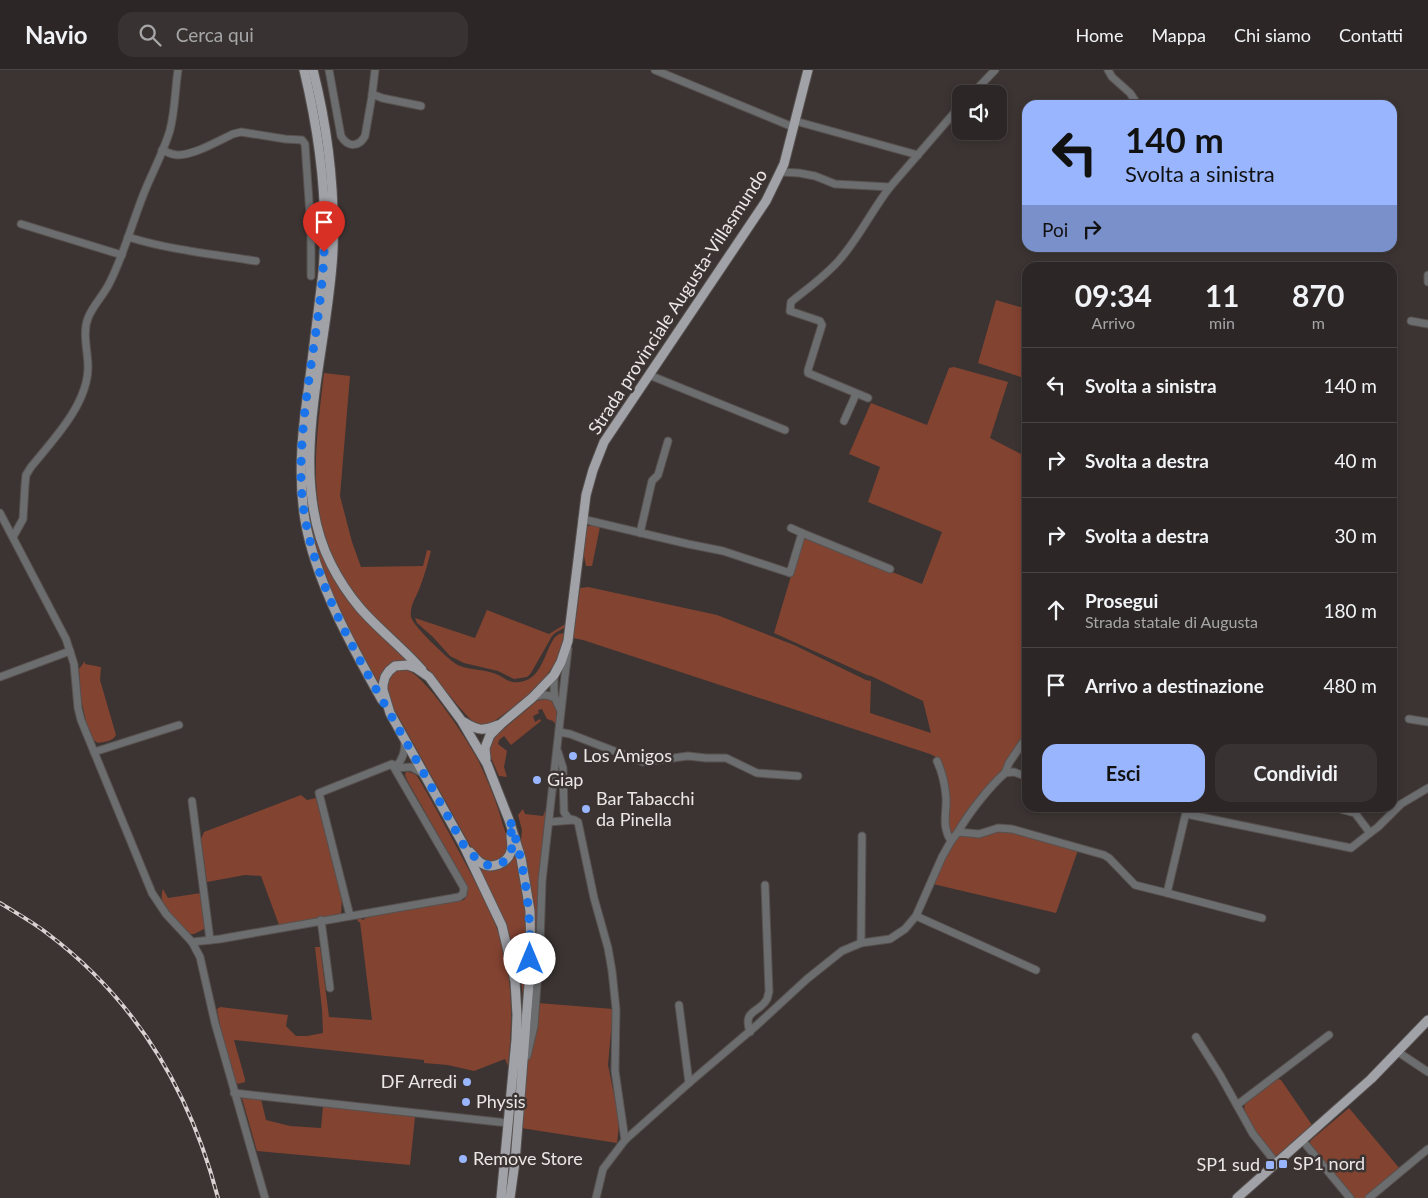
<!DOCTYPE html>
<html lang="it">
<style>
body{margin:0;font-family:Lato,sans-serif;background:#383332;color:#f1f3f6;height:100vh;display:flex;flex-direction:column;font-size:19px;white-space:nowrap}
*{box-sizing:border-box;margin:0}
p{font-size:16px;color:#a6a5a7}
.icon{flex:none;width:28px;height:28px;fill:none;stroke:currentColor;stroke-width:2;stroke-linecap:round;stroke-linejoin:round}
.map{position:relative;flex:1;overflow:hidden}
.details{position:absolute;left:1022px;top:192px;width:375px;height:550px;display:flex;flex-direction:column;background:#2c2726;border-radius:15px;box-shadow:0 2px 8px #0003,0 0 0 1px #484443}
.details>*{flex:none}
.top-card{position:absolute;left:1022px;top:30px;width:375px;height:152px;border-radius:15px;box-shadow:0 2px 8px #0003,0 0 0 1px #484443;background:#99b5fd;color:#111;overflow:hidden}
.buttons{position:absolute;left:952px;top:15px;display:grid;gap:10px}
.buttons a{display:grid;place-items:center;width:55px;height:55px;border-radius:10px;background:#2c2726;box-shadow:0 2px 8px #0003,0 0 0 1px #484443;font-size:25px}
.pin{position:absolute;display:grid;place-items:center;width:42px;height:42px;color:#fff;margin:-51px -21px;border-radius:50% 50% 50% 0;rotate:-45deg;box-shadow:0 0 5px #0007}
.pin .icon{rotate:45deg}
.me{position:absolute;width:55px;margin:-28px;rotate:0deg;stroke-linejoin:round;filter:drop-shadow(0 0 4px #0008)}
.turn{display:flex;align-items:center;gap:18px;height:105px;padding:0 20px;font-size:22px}
.turn .icon{width:65px;height:65px;stroke-width:2.5}
.turn b{display:block;font-size:35px;line-height:42px}
.then{display:flex;align-items:center;height:48px;padding:0 20px;background:#0003;gap:10px;font-size:19px}
.eta{display:flex;justify-content:space-evenly;align-items:center;height:85px;text-align:center}
.eta b{font-size:30px;font-weight:700;line-height:35px}
.button{display:flex;gap:10px;margin-top:auto;padding:10px 20px}
.button a{flex:1;height:58px;border-radius:15px;background:#99b5fd;color:#111;font-size:20px;font-weight:700;line-height:58px;text-align:center}
.button a+a{background:#383332;color:#f1f3f6}
ul{padding:0;list-style:none}
li{display:flex;align-items:center;gap:15px;height:75px;padding:0 20px;border-top:1px solid #484443}
li div{flex:1}
li b{display:block;font-size:19px}
li em{font-style:normal}
header{display:flex;align-items:center;gap:30px;box-sizing:border-box;height:70px;padding:0 25px;background:#2c2726;border-bottom:1px solid #484443}
header strong{font-size:24px}
nav{display:flex;gap:28px;margin-inline-start:auto;font-size:18px}
.search{width:350px;height:45px;background:#383332;display:flex;align-items:center;gap:12px;box-sizing:border-box;padding:0 18px;border-radius:15px;color:#a6a5a7;font-size:19px}
.map>svg:first-child{display:block}
</style>
<header>
<strong>Navio</strong>
<div class="search"><svg class="icon" aria-label="search" viewBox="0 0 24 24"><circle cx="10" cy="10" r="6"/><path d="M15 15l6 6"/></svg>Cerca qui</div>
<nav><a>Home</a><a>Mappa</a><a>Chi siamo</a><a>Contatti</a></nav>
</header>
<div class="map">
<svg width="1428" height="1128" viewBox="0 0 1428 1128">
<rect width="100%" height="100%" fill="#3b3432"/>
<g fill="#834331">
<path d="M996 230 1027 239V309L978 293Z"/>
<path d="M954 297 1008 312 990 368 1021 384 1027 361V661L1000 704 951 766 947 760 938 688 930 684 583 570 573 568 580 518 588 517 717 545 794 575 866 610 871 611 870 643 931 663 923 631 871 606 867 605 774 563 803 466 922 514 942 462 868 432 880 397 849 384 871 333 927 355 949 298Z"/>
<path d="M324 303 350 306 340 426 352 472 361 497 423 496 427 480 431 481C428 492 425 504 421 514 418 525 409 535 411 547 413 556 447 588 456 594 466 600 482 599 493 603 501 605 507 612 514 612 519 613 525 611 529 609 543 601 546 579 555 567L559 564 565 563 558 587 554 595 541 613 531 624 489 655H478L474 653C452 631 435 605 414 584 394 563 370 545 353 522 303 454 315 381 324 303Z"/>
<path d="M306 420H307L314 459 320 479 333 505 407 590 386 598 381 605 378 614 336 537 320 492 312 463Z"/>
<path d="M592 455 600 457 592 496H586L583 481 586 457Z"/>
<path d="M487 540 549 564 567 553 566 557 555 563 552 566 531 603 527 607 514 609 498 601 464 593 450 586 433 567 417 553 415 548 475 568Z"/>
<path d="M85 591V594L101 597 100 610 116 665C113 671 105 672 98 673L92 669 88 660 81 629 79 599Z"/>
<path d="M399 600C402 600 405 599 407 600 426 606 468 671 478 690 488 711 497 733 503 755 505 761 508 768 508 774 508 781 505 785 501 791L488 792 476 785 471 777 388 628 385 619 389 606Z"/>
<path d="M545 629C559 631 557 644 556 655L553 651 547 649 542 639 538 640 539 643 533 646 535 652 540 649 541 651 511 675 504 666 499 670 498 674 507 681 504 697 507 707 499 706 488 681 492 669 537 631Z"/>
<path d="M406 702C412 702 416 704 419 709 437 740 454 772 471 804 485 830 498 855 505 885 513 921 512 959 508 996L505 989 474 1001 448 995 424 993V990L234 970 245 1009V1012L238 1014 236 1012C229 988 221 964 217 939L220 937 288 945 286 956 296 966H307L323 963 322 939 315 877H320L329 947 372 950 360 852H358L357 848H359L363 850 369 846 464 830 468 823 467 816 407 710 405 705Z"/>
<path d="M301 725 307 730 316 728 342 829 341 844 279 855 261 806 245 805 207 812 201 769 204 762Z"/>
<path d="M523 739 525 744 543 746 545 741H546L539 817V833L532 954 529 965 534 895 535 855 531 816 521 771 522 760 518 745Z"/>
<path d="M997 761H1011L1078 780 1056 843 933 814C938 802 949 771 961 765Z"/>
<path d="M514 786 517 787C525 832 533 880 523 926 519 881 498 841 480 801 484 798 486 800 491 800 502 801 508 794 514 786Z"/>
<path d="M163 819 168 828 201 823 206 858 194 864H190C179 853 156 837 163 819Z"/>
<path d="M538 933 613 939 608 995 618 1044 619 1055 617 1073 521 1058 527 991 534 968Z"/>
<path d="M1278 1009 1281 1010 1312 1055 1276 1087H1274C1265 1076 1240 1049 1245 1034Z"/>
<path d="M242 1028 261 1029 266 1050 290 1056 321 1058 323 1036 415 1047 410 1095 257 1081Z"/>
<path d="M1349 1038 1400 1099 1366 1128H1354L1309 1075 1311 1070Z"/>
</g>
<g fill="none" stroke-linecap="round" stroke-linejoin="round">
<defs>
<g id="minor">
<path d="M329 0 341 66C348 78 359 77 365 66L372 26 375 0"/>
<path d="M655 0 793 57"/>
<path d="M1108 0 1112 7 1130 23 1138 35"/>
<path d="M372 24 382 28 421 36"/>
<path d="M972 24 995 0"/>
<path d="M795 51 918 85"/>
<path d="M162 80C167 82 172 85 178 85 194 85 218 71 233 64L241 62 285 69 302 70 305 74 311 160V206"/>
<path d="M781 102 799 103 815 106 835 114 890 117 961 35"/>
<path d="M21 154 122 185"/>
<path d="M128 167C170 180 212 184 256 191"/>
<path d="M1428 205V212"/>
<path d="M1411 251 1428 254"/>
<path d="M649 305 785 360"/>
<path d="M868 328 808 303V300L822 255 820 251 790 241 791 232C808 218 827 205 841 188 860 166 872 140 890 117"/>
<path d="M844 351 856 324"/>
<path d="M0 443 66 569 74 594 78 638 81 650 152 823 166 844 192 872 200 887 215 953 265 1128"/>
<path d="M582 449 688 474 723 481 790 503 802 463 890 499"/>
<path d="M791 458 802 463"/>
<path d="M640 463 652 411 658 405 668 371"/>
<path d="M13 467 23 449 25 415 26 405 31 397C53 370 88 334 88 297 88 281 82 263 88 248 93 235 104 225 110 212 124 184 132 153 144 123 152 103 164 81 170 60 175 41 175 20 178 0"/>
<path d="M555 604 554 605V621L555 628"/>
<path d="M0 607 70 581"/>
<path d="M532 628C541 624 547 624 555 628L560 639"/>
<path d="M1409 649 1428 652"/>
<path d="M559 662 570 664 643 692 688 686 706 688H726L757 703 798 706"/>
<path d="M94 682 179 655"/>
<path d="M558 682 563 698 564 742 568 748 574 750"/>
<path d="M937 691C942 702 945 715 946 727 947 744 941 755 951 771"/>
<path d="M395 698 411 697 424 704"/>
<path d="M395 698C403 689 405 682 405 670"/>
<path d="M1005 703 1009 693 1028 665"/>
<path d="M192 731 210 870"/>
<path d="M1336 738 1355 743 1370 763 1378 757 1401 734 1428 718"/>
<path d="M1191 745 1351 778 1370 763"/>
<path d="M549 752 574 750 578 752 594 828 608 878 612 901 616 939 615 1001 625 1070"/>
<path d="M958 762C968 744 990 716 1005 703L1014 702 1028 707"/>
<path d="M1167 823 1262 848"/>
<path d="M916 846 1036 900"/>
<path d="M321 850 330 918"/>
<path d="M192 872 220 869 459 827 463 824 464 818 392 694 319 723 350 846"/>
<path d="M861 873 862 766"/>
<path d="M679 935 689 1013"/>
<path d="M750 962C742 939 760 943 767 929 768 927 768 924 769 922L765 815"/>
<path d="M1196 967 1220 1005 1253 1064 1276 1093"/>
<path d="M1398 982 1428 1002"/>
<path d="M527 986 534 956 540 873 542 811 568 579"/>
<path d="M234 1023 508 1053"/>
<path d="M1237 1035 1329 965"/>
<path d="M1302 1070 1350 1128"/>
<path d="M596 1128 603 1099 625 1070 689 1013 757 955 807 909 842 881 861 873 890 869 905 859 916 846 942 787 951 771 958 762 979 764 998 758 1012 759 1104 785 1109 788 1135 815 1167 823 1187 738"/>
<path d="M1369 1128 1428 1079"/>
</g>
<g id="major">
<path d="M304 0C320 67 329 133 323 202 319 237 314 272 310 307 303 355 297 402 305 450 315 510 352 577 382 630"/>
<path d="M313 0C328 59 335 119 333 180 329 279 284 402 331 494 339 510 349 525 360 538 379 560 403 578 422 600"/>
<path d="M464 652C478 661 483 661 498 655"/>
<path d="M486 689 485 678 490 665 501 654 532 628 554 605 561 592 568 571 586 425 593 400 604 372 766 131 784 94 808 0"/>
<path d="M470 782C473 785 477 791 481 793 492 800 508 793 511 781 513 776 511 770 511 765"/>
<path d="M501 1128 516 970 517 945 515 911 502 856 463 774 390 643 383 620V615L385 607 389 601 395 596 408 595 416 598 429 607 461 650 487 694 509 750 521 788 530 841 531 889 515 1092 510 1128"/>
<path d="M1237 1128 1371 1009 1428 950"/>
</g>
</defs>
<use href="#minor" stroke="#57514f" stroke-width="9"/>
<use href="#major" stroke="#57514f" stroke-width="11"/>
<use href="#minor" stroke="#6c6d6f" stroke-width="7"/>
<use href="#major" stroke="#a0a2a8" stroke-width="9"/>
<defs>
<path id="rail" d="M0 833C16 843 33 852 48 864 137 931 190 1021 218 1128"/>
</defs>
<use href="#rail" stroke="#d8d3d2" stroke-width="4"/>
<use href="#rail" stroke="#3b3432" stroke-width="2" stroke-dasharray="5.5" stroke-linecap="butt"/>
</g>
<g fill="none" stroke-linecap="round" stroke-linejoin="round">
<path stroke="#1a73e8" stroke-width="9" stroke-dasharray="0 16.2" d="M324 182C321 258 300 332 301 408 303 493 348 570 389 642 414 686 439 730 463 774 473 785 484 802 501 793 506 791 510 786 511 781 514 772 510 760 510 750 525 796 531 841 530 889"/>
</g>
<g fill="#99b5fd" stroke="#3b3432" stroke-width="2">
<circle cx="573" cy="686" r="5"/>
<circle cx="537" cy="710" r="5"/>
<circle cx="586" cy="739" r="5"/>
<circle cx="467" cy="1012" r="5"/>
<circle cx="466" cy="1032" r="5"/>
<circle cx="463" cy="1089" r="5"/>
<rect x="1278" y="1089" width="10" height="10" rx="2.5"/>
<rect x="1265" y="1090" width="10" height="10" rx="2.5"/>
</g>
<g text-anchor="middle" stroke-width="5" stroke-linejoin="round" paint-order="stroke">
<g font-size="18" fill="#ebe7e6" stroke="#3b3432">
<text transform="translate(678 232) rotate(-57)" y="6">Strada provinciale Augusta-Villasmundo</text>
</g>
<g font-size="18" fill="#ebe7e6" stroke="#3b3432" text-anchor="start">
<text x="583" y="692">Los Amigos</text>
<text x="547" y="716">Giap</text>
<text x="596" y="735">Bar Tabacchi<tspan x="596" dy="21">da Pinella</tspan></text>
<text x="457" y="1018" text-anchor="end">DF Arredi</text>
<text x="476" y="1038">Physis</text>
<text x="473" y="1095">Remove Store</text>
<text x="1293" y="1100">SP1 nord</text>
<text x="1260" y="1101" text-anchor="end">SP1 sud</text>
</g>
</g>
</svg>
<div class="buttons">
<a><svg class="icon" aria-label="sound" viewBox="0 0 24 24"><path d="M4 9h4l5-4v14l-5-4H4zM17 9q2 3 0 6"/></svg></a>
</div>
<div class="pin" style="left:324px;top:182px;background:#d93025"><svg class="icon" aria-label="arrive" viewBox="0 0 24 24"><path d="M6 21V4h12l-3 4 3 4H6"/></svg></div>
<svg class="me" style="left:530px;top:889px" viewBox="-20 -20 40 40"><circle r="19" fill="#fff"/><path d="M0-13L10 11 0 6-10 11z" fill="#1a73e8"/></svg>
<div class="top-card">
<div class="turn"><svg class="icon" aria-label="left" viewBox="0 0 24 24"><path d="M17 20v-9H6M10 6l-5 5 5 5"/></svg><div><b>140 m</b>Svolta a sinistra</div></div>
<div class="then">Poi<svg class="icon" aria-label="right" viewBox="0 0 24 24"><path d="M7 20v-9h11M14 6l5 5-5 5"/></svg></div>
</div>
<section class="details">
<div class="eta">
<div><b>09:34</b><p>Arrivo</p></div>
<div><b>11</b><p>min</p></div>
<div><b>870</b><p>m</p></div>
</div>
<ul>
<li><svg class="icon" aria-label="left" viewBox="0 0 24 24"><path d="M17 20v-9H6M10 6l-5 5 5 5"/></svg><div><b>Svolta a sinistra</b></div><em>140 m</em></li>
<li><svg class="icon" aria-label="right" viewBox="0 0 24 24"><path d="M7 20v-9h11M14 6l5 5-5 5"/></svg><div><b>Svolta a destra</b></div><em>40 m</em></li>
<li><svg class="icon" aria-label="right" viewBox="0 0 24 24"><path d="M7 20v-9h11M14 6l5 5-5 5"/></svg><div><b>Svolta a destra</b></div><em>30 m</em></li>
<li><svg class="icon" aria-label="ahead" viewBox="0 0 24 24"><path d="M12 20V5M6 11l6-6 6 6"/></svg><div><b>Prosegui</b><p>Strada statale di Augusta</p></div><em>180 m</em></li>
<li><svg class="icon" aria-label="arrive" viewBox="0 0 24 24"><path d="M6 21V4h12l-3 4 3 4H6"/></svg><div><b>Arrivo a destinazione</b></div><em>480 m</em></li>
</ul>
<div class="button"><a>Esci</a><a>Condividi</a></div>
</section>
</div>
